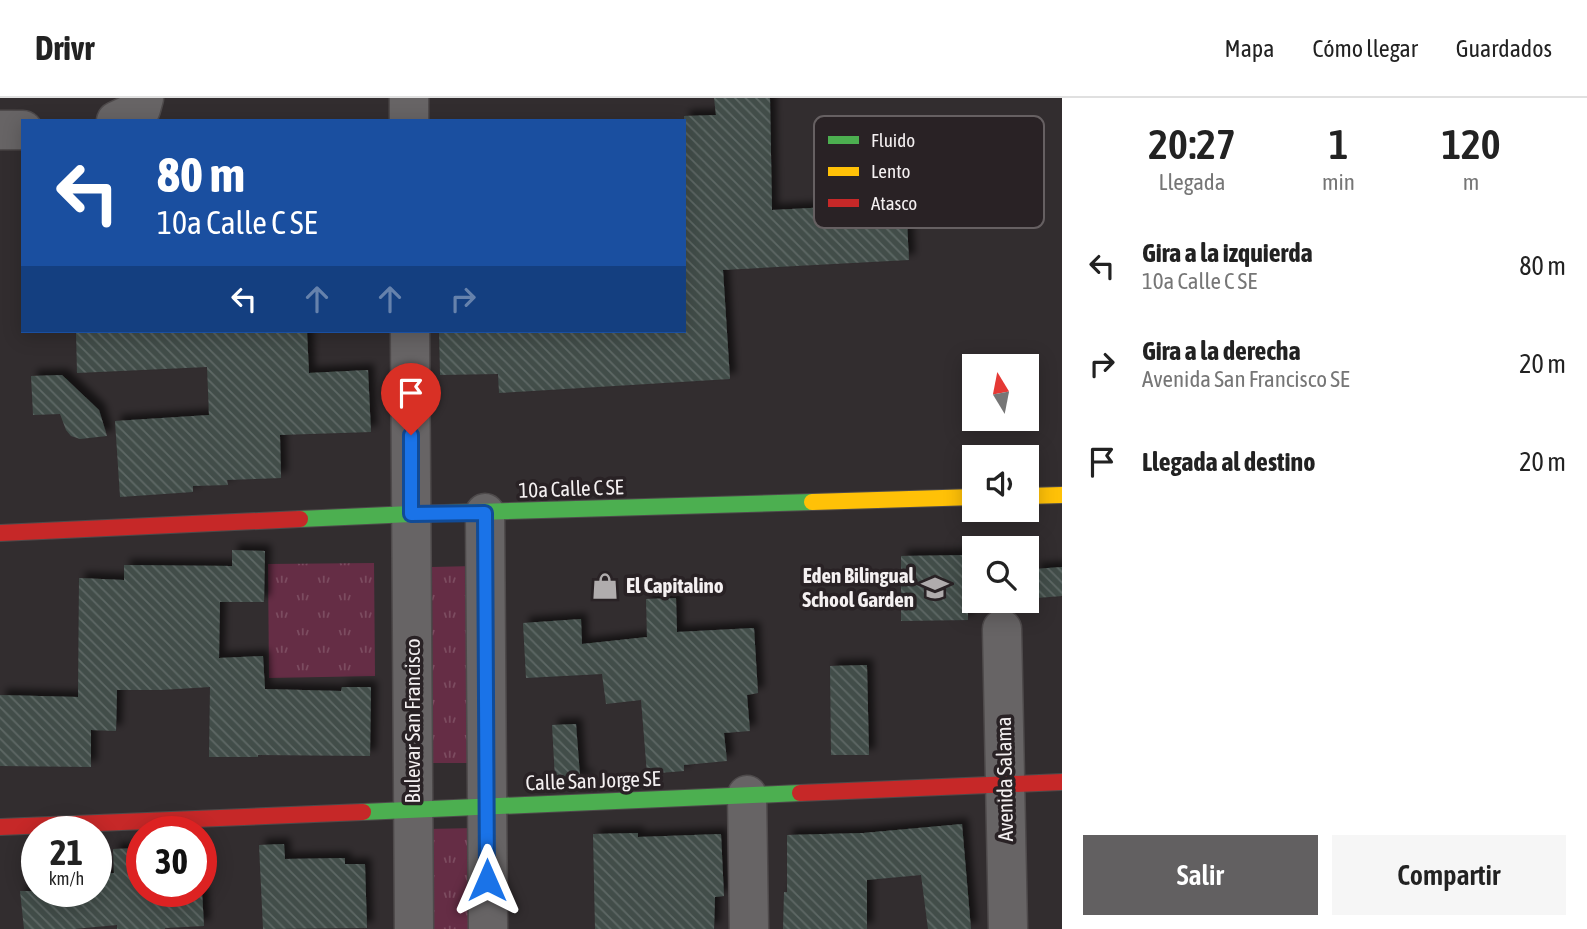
<!DOCTYPE html>
<html lang="es">
<meta charset="utf-8">
<style>
body{margin:0;font-family:"Asap Condensed",sans-serif;background:#f6f6f6;color:#222;height:100vh;display:flex;flex-direction:column;font-size:26px;white-space:nowrap}
*{box-sizing:border-box;margin:0}
p{font-size:23px;color:#767676}
.icon{flex:none;width:38px;height:38px;fill:none;stroke:currentColor;stroke-width:2;stroke-linecap:round;stroke-linejoin:round}
.map{position:relative;flex:1;overflow:hidden}
.drawer{display:flex;flex-direction:column;background:#fff;width:525px}
.drawer>*{flex:none}
.top-card{position:absolute;left:21px;top:21px;width:665px;height:214px;border-radius:0px;box-shadow:0 4px 18px #0003;background:#1a4fa0;color:#fff;overflow:hidden}
.needle{width:46px;rotate:350deg}
.tools{position:absolute;left:962px;top:256px;display:grid;gap:14px}
.tools a{display:grid;place-items:center;width:77px;height:77px;border-radius:0px;background:#fff;box-shadow:0 4px 18px #0003;font-size:35px}
.speed{position:absolute;left:21px;top:718px;display:flex;gap:14px;font-size:35px;font-weight:700;text-align:center}
.speed>*{display:grid;place-content:center;width:91px;height:91px;border-radius:50%;background:#fff;box-shadow:0 4px 18px #0003;line-height:1}
.speed small{font-size:18px;font-weight:400}
.speed .limit{border:10px solid #d22;background:#fff;color:#111}
.pin{position:absolute;display:grid;place-items:center;width:60px;height:60px;color:#fff;margin:-72px -30px;border-radius:50% 50% 50% 0;rotate:-45deg;box-shadow:0 0 7px #0007}
.pin .icon{rotate:45deg}
.me{position:absolute;width:77px;margin:-38px;rotate:0deg;stroke-linejoin:round;filter:drop-shadow(0 0 5px #0008)}
.turn{display:flex;align-items:center;gap:24px;height:147px;padding:0 21px;font-size:32px}
.turn .icon{width:91px;height:91px;stroke-width:2.5}
.turn b{display:block;font-size:49px;line-height:60px}
.lanes{display:flex;align-items:center;height:66px;padding:0 21px;background:#0003;justify-content:center;gap:35px;direction:ltr}
.lanes .off{opacity:.35}
.eta{display:flex;justify-content:space-evenly;align-items:center;height:119px;text-align:center}
.eta b{font-size:42px;font-weight:600;line-height:49px}
.cta{display:flex;gap:14px;margin-top:auto;padding:14px 21px}
.cta a{flex:1;height:80px;border-radius:0px;background:#626061;color:#fff;font-size:28px;font-weight:600;line-height:80px;text-align:center}
.cta a+a{background:#f6f6f6;color:#222}
ul{padding:0;list-style:none}
li{display:flex;align-items:center;gap:21px;height:98px;padding:0 21px}
li div{flex:1}
li b{display:block;font-size:26px}
li em{font-style:normal}
header{display:flex;align-items:center;gap:42px;box-sizing:border-box;height:98px;padding:0 35px;background:#fff;border-bottom:2px solid #e0e0e0}
header strong{font-size:33px}
nav{display:flex;gap:38px;margin-inline-start:auto;font-size:24px}
main{display:flex;flex:1;min-height:0}
.map>svg:first-child{display:block}
</style>
<header>
<strong>Drivr</strong>
<nav><a>Mapa</a><a>Cómo llegar</a><a>Guardados</a></nav>
</header>
<main>
<div class="map">
<svg width="1062" height="831" viewBox="0 0 1062 831">
<defs>
<pattern id="park-tufts" width="24" height="20" patternUnits="userSpaceOnUse" patternTransform="scale(1.75)"><rect width="24" height="20" fill="#652d45"/><path d="M3 7l-1-3M5 7V3M7 7l1-3M15 17l-1-3M17 17v-4M19 17l1-3" fill="none" stroke="#7c4c60"/></pattern>
<pattern id="building-back-hatch" width="6" height="6" patternUnits="userSpaceOnUse" patternTransform="scale(1.75)"><rect width="6" height="6" fill="#424e4a"/><path d="M-1 5l2 2M0 0l6 6M5-1l2 2" fill="none" stroke="#5e6865"/></pattern>
<filter id="shadow"><feDropShadow dx="6" dy="-6" stdDeviation="3.5" flood-color="#0009"/></filter>
</defs>
<rect width="100%" height="100%" fill="#322d2f"/>
<g fill="url(#park-tufts)">
<path d="M374 465 375 578 269 580 268 466Z"/>
<path d="M474 468V665H433L432 469Z"/>
<path d="M476 730V831H428L427 731Z"/>
</g>
<g fill="url(#building-back-hatch)" filter="url(#shadow)">
<path d="M714 0H770L772 112 906 105 909 162 723 172 730 281 499 295 498 276 440 277 439 233H684V18L716 17Z"/>
<path d="M76 233H307L309 275 368 272 371 334 280 337 281 380 227 382 228 387 193 388V394L120 399 115 323 209 317 207 269 77 275Z"/>
<path d="M62 277 99 312 107 338 80 341 71 338 66 332 60 316 33 317 31 278Z"/>
<path d="M232 452 265 453 264 504H220L219 560 263 558 265 591 341 593 342 589H371L370 658 258 657V659H209L210 589 161 592H117L116 633 91 632V669L0 668V597L78 599 79 480 124 482V467L232 468Z"/>
<path d="M968 457V522L901 523V458Z"/>
<path d="M1062 469V498L1037 500 1034 471Z"/>
<path d="M676 500 677 534 754 530 758 595 747 597 750 633 724 635 727 663 684 667V673L647 676 641 602 606 606 602 576 526 580 523 525 581 521 582 546 647 539 646 501Z"/>
<path d="M867 567 869 657H831L830 568Z"/>
<path d="M576 626 580 678H587L588 682 549 684V682L555 681 552 627Z"/>
<path d="M962 726 971 831H928L921 777 867 782V831H783L784 794H787V737L863 735Z"/>
<path d="M638 735V739L721 736 724 798 715 799 714 831H595L593 736Z"/>
<path d="M284 746 285 761 345 760V766H365L367 830 263 831 259 747Z"/>
<path d="M142 750V793H163V795L202 793 204 828 165 830V831H117V827L74 831H24L20 793H96V777L114 775 113 751Z"/>
</g>
<g fill="none" stroke-linecap="round" stroke-linejoin="round">
<defs>
<g id="street">
<path d="M409 0V23"/>
<path d="M116 23 141 11 144 0"/>
<path d="M0 32H23"/>
<path d="M410 233 414 831"/>
<path d="M485 415 488 831"/>
<path d="M1002 531 1008 831"/>
<path d="M747 697 749 831"/>
</g>
<g id="fast">
<path d="M300 421 411 416 812 404"/>
<path d="M363 714 800 695"/>
</g>
<g id="slow">
<path d="M1027 398 1062 397"/>
<path d="M812 404 975 399"/>
</g>
<g id="jam">
<path d="M0 435 300 421"/>
<path d="M800 695 1062 684"/>
<path d="M0 729 363 714"/>
</g>
</defs>
<use href="#street" stroke="#4e4a4b" stroke-width="41"/>
<use href="#fast" stroke="#4e4a4b" stroke-width="18"/>
<use href="#slow" stroke="#4e4a4b" stroke-width="18"/>
<use href="#jam" stroke="#4e4a4b" stroke-width="18"/>
<use href="#street" stroke="#676465" stroke-width="38"/>
<use href="#fast" stroke="#4caf50" stroke-width="16"/>
<use href="#slow" stroke="#ffc107" stroke-width="16"/>
<use href="#jam" stroke="#c62828" stroke-width="16"/>
</g>
<g fill="none" stroke-linecap="round" stroke-linejoin="round">
<defs>
<path id="route" d="M411 337V416L485 415 487 782"/>
</defs>
<use href="#route" stroke="#114b97" stroke-width="18"/>
<use href="#route" stroke="#1a73e8" stroke-width="12"/>
</g>
<defs>
<symbol id="shop-bare" viewBox="-9 -9 18 18"><path d="M-5-2.5h2.3a2.7 3.5 0 0 1 5.4 0H5L5.5 6h-11ZM-1.5-2.5h3a1.5 2.3 0 0 0-3 0Z" fill="#b0acad" stroke="#292225" stroke-width="2.5" paint-order="stroke"/></symbol>
<symbol id="school-bare" viewBox="-9 -9 18 18"><path d="M0-5L7-2L0 1L-7-2ZM-4 1L0 2.5L4 1V4Q0 6-4 4Z" fill="#b0acad" stroke="#292225" stroke-width="2.5" paint-order="stroke"/></symbol>
</defs>
<g fill-rule="evenodd">
<use href="#shop-bare" x="586" y="469" width="38" height="38"/>
<use href="#school-bare" x="916" y="471" width="38" height="38"/>
</g>
<g text-anchor="middle" stroke-width="7" stroke-linejoin="round" paint-order="stroke">
<g font-size="21" fill="#f4f0f1" stroke="#292225">
<text transform="translate(571 391) rotate(-2)" y="7">10a Calle C SE</text>
<text transform="translate(413 623) rotate(-90)" y="7">Bulevar San Francisco</text>
<text transform="translate(1005 681) rotate(-91)" y="7">Avenida Salama</text>
<text transform="translate(593 683) rotate(-2)" y="7">Calle San Jorge SE</text>
</g>
<g font-size="21" font-weight="bold" fill="#f4f0f1" stroke="#292225" text-anchor="end">
<text x="914" y="485">Eden Bilingual<tspan x="914" dy="24">School Garden</tspan></text>
<text x="626" y="495" text-anchor="start">El Capitalino</text>
</g>
</g>
<rect x="814" y="18" width="230" height="112" rx="10" fill="#292225" stroke="#666062" stroke-width="2"/>
<rect x="828" y="38" width="31" height="8" fill="#4caf50"/>
<rect x="828" y="69" width="31" height="9" fill="#ffc107"/>
<rect x="828" y="101" width="31" height="8" fill="#c62828"/>
<g font-size="19" fill="#f4f0f1">
<text x="871" y="49">Fluido</text>
<text x="871" y="80">Lento</text>
<text x="871" y="112">Atasco</text>
</g>
</svg>
<div class="tools">
<a><svg class="needle" viewBox="-14 -14 28 28"><path d="M0-13l5 13h-10z" fill="#e53935"/><path d="M0 13l5-13h-10z" fill="#767676"/></svg></a>
<a><svg class="icon" aria-label="sound" viewBox="0 0 24 24"><path d="M4 9h4l5-4v14l-5-4H4zM17 9q2 3 0 6"/></svg></a>
<a><svg class="icon" aria-label="search" viewBox="0 0 24 24"><circle cx="10" cy="10" r="6"/><path d="M15 15l6 6"/></svg></a>
</div>
<div class="speed"><div>21<small>km/h</small></div><div class="limit">30</div></div>
<div class="pin" style="left:411px;top:337px;background:#d93025"><svg class="icon" aria-label="arrive" viewBox="0 0 24 24"><path d="M6 21V4h12l-3 4 3 4H6"/></svg></div>
<svg class="me" style="left:487px;top:782px" viewBox="-20 -20 40 40"><path d="M0-17L14 15 0 8-14 15z" fill="#1a73e8" stroke="#fff" stroke-width="4"/></svg>
<div class="top-card">
<div class="turn"><svg class="icon" aria-label="left" viewBox="0 0 24 24"><path d="M17 20v-9H6M10 6l-5 5 5 5"/></svg><div><b>80 m</b>10a Calle C SE</div></div>
<div class="lanes"><svg class="icon" aria-label="left" viewBox="0 0 24 24"><path d="M17 20v-9H6M10 6l-5 5 5 5"/></svg><svg class="icon off" aria-label="ahead" viewBox="0 0 24 24"><path d="M12 20V5M6 11l6-6 6 6"/></svg><svg class="icon off" aria-label="ahead" viewBox="0 0 24 24"><path d="M12 20V5M6 11l6-6 6 6"/></svg><svg class="icon off" aria-label="right" viewBox="0 0 24 24"><path d="M7 20v-9h11M14 6l5 5-5 5"/></svg></div>
</div>
</div>
<section class="drawer">
<div class="eta">
<div><b>20:27</b><p>Llegada</p></div>
<div><b>1</b><p>min</p></div>
<div><b>120</b><p>m</p></div>
</div>
<ul>
<li><svg class="icon" aria-label="left" viewBox="0 0 24 24"><path d="M17 20v-9H6M10 6l-5 5 5 5"/></svg><div><b>Gira a la izquierda</b><p>10a Calle C SE</p></div><em>80 m</em></li>
<li><svg class="icon" aria-label="right" viewBox="0 0 24 24"><path d="M7 20v-9h11M14 6l5 5-5 5"/></svg><div><b>Gira a la derecha</b><p>Avenida San Francisco SE</p></div><em>20 m</em></li>
<li><svg class="icon" aria-label="arrive" viewBox="0 0 24 24"><path d="M6 21V4h12l-3 4 3 4H6"/></svg><div><b>Llegada al destino</b></div><em>20 m</em></li>
</ul>
<div class="cta"><a>Salir</a><a>Compartir</a></div>
</section>
</main>
